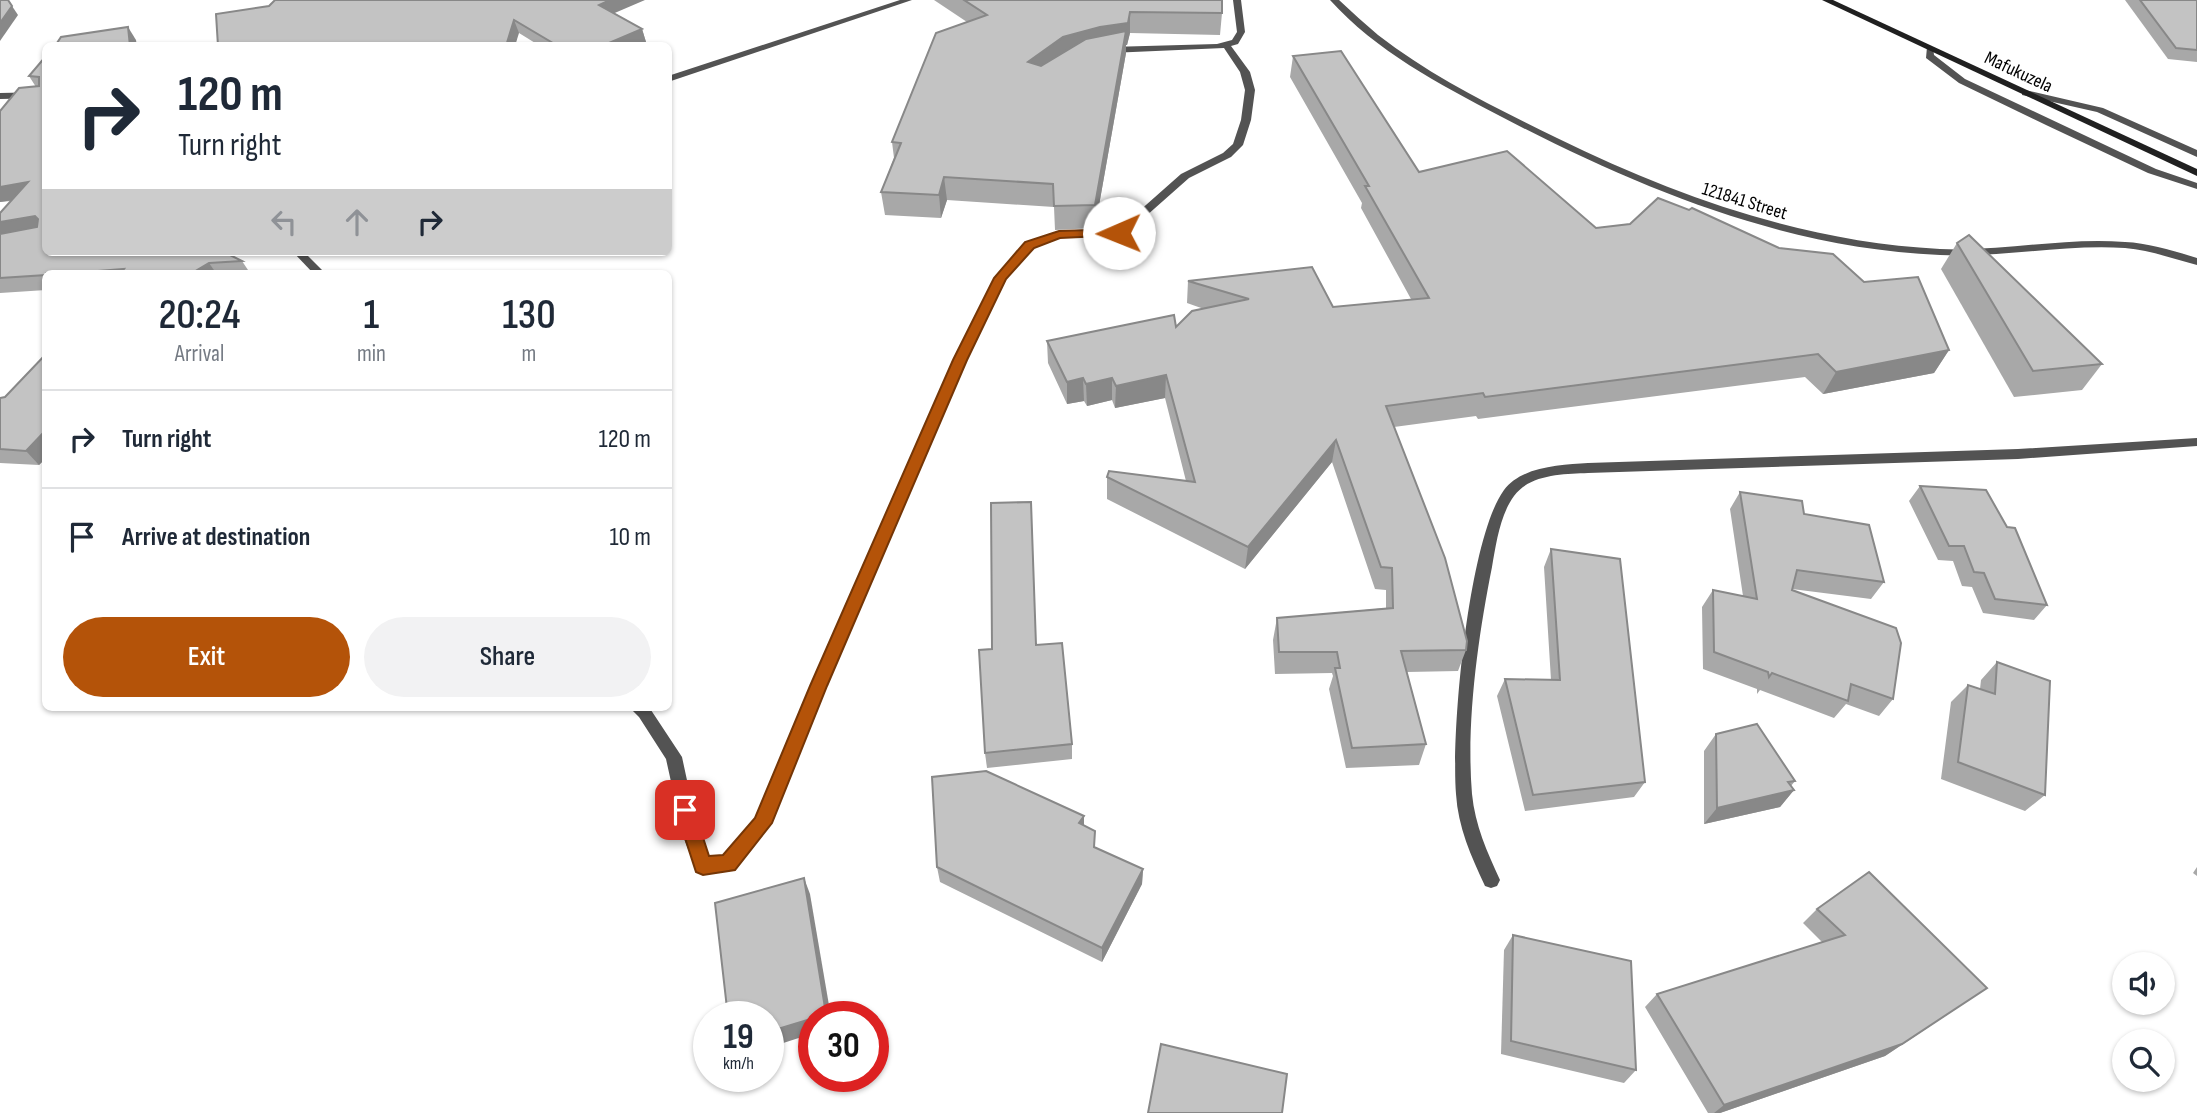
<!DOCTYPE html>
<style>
body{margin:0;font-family:"Sofia Sans Condensed",sans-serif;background:#f2f2f3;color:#1f2937;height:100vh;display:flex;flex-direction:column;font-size:26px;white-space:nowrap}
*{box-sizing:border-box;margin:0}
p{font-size:23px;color:#747a83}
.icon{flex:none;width:38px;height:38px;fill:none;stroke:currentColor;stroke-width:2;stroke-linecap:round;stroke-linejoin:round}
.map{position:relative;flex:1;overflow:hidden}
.panel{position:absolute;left:42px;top:270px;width:630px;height:441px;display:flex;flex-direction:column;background:#fff;border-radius:10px;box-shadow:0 2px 5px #0004}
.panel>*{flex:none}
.hud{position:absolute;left:42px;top:42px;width:630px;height:214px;border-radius:10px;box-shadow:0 2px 5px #0004;background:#fff;color:#1f2937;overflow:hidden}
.buttons{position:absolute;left:2112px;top:952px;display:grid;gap:14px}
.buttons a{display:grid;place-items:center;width:63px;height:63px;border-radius:50%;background:#fff;box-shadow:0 2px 5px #0004;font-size:35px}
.speed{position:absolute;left:693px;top:1001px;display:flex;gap:14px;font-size:35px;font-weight:700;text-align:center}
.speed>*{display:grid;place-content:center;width:91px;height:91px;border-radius:50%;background:#fff;box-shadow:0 2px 5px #0004;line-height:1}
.speed small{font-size:18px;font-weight:400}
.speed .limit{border:10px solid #d22;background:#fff;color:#111}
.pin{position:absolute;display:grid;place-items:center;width:60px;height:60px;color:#fff;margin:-30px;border-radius:14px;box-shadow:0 4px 10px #0006}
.me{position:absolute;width:77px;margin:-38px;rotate:269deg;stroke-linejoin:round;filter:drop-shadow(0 0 5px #0008)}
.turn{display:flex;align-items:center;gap:24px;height:147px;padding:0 21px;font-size:32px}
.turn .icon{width:91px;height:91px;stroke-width:2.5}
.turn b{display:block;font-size:49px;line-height:60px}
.lanes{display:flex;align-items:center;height:66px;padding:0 21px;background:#0003;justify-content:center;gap:35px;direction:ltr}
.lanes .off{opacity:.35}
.eta{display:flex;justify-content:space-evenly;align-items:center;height:119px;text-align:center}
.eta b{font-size:42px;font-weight:600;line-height:49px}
.action{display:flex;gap:14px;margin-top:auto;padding:14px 21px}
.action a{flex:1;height:80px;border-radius:42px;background:#b45309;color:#fff;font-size:28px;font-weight:600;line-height:80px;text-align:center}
.action a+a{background:#f2f2f3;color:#1f2937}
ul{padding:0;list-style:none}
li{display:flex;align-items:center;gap:21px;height:98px;padding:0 21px;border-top:2px solid #e0e1e3}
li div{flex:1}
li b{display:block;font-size:26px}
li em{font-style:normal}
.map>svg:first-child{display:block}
</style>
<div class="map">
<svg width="2197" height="1113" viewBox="0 0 2197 1113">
<rect width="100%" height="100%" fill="#fff"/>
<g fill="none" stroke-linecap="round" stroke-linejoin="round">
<g fill="#535353" fill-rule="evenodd">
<path d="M1233 0H1241L1245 32 1238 44 1231 46 1250 72 1255 90 1251 120 1243 145 1231 157 1189 178 1137 224H1129V220L1181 174 1223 153 1233 144 1241 120 1245 90 1240 72 1224 48 1110 53 1106 50 1110 47 1217 44 1232 40 1237 32Z"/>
<path d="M1927 47H1933L1934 55 1965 79 2156 169 2197 183V189L2148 173 2046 125 1959 83 1926 58Z"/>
<path d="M2025 90 2103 108 2197 150V157L2097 112 2022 95V91Z"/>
</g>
<g fill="#535353" fill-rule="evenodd">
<path d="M900 0H912L668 82V76Z"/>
<path d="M1330 0H1339C1352 12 1365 24 1378 35 1432 77 1496 108 1557 138 1678 197 1804 242 1940 249 2002 252 2063 237 2125 242 2149 243 2174 251 2197 258V265C2173 259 2150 250 2125 248 2063 244 2002 258 1940 255 1782 248 1638 188 1500 116 1439 84 1376 51 1330 0Z"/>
<path d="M46 92V98L0 99V93Z"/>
<path d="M1133 219 1138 222 1119 236 1060 237 1034 247 1005 279 966 360 826 686 770 823 734 870 703 874 697 872 683 836 666 759 639 717 629 707H649L682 757 699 836 708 858 724 856 756 818 810 686 954 360 994 278 1026 243 1059 231 1116 230Z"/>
<path d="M293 252H304L325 273H313Z"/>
<path d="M2197 438V446L2018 459 1588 473C1564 474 1530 474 1514 496 1500 515 1496 544 1492 567 1478 637 1466 723 1472 794 1475 825 1487 852 1500 880L1497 886 1491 888 1485 886C1471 856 1458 827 1456 794 1451 733 1468 539 1504 490 1522 466 1561 465 1588 463L2018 449Z"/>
</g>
<path fill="#202020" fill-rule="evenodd" d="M1822 0H1833L2197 169V176Z"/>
</g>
<g fill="#a8a8a8">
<path d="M934 0H1222V13L1220 35 1130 33 1127 45H1126V53L1095 228 1055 230 1054 207 947 200 941 218 885 215 881 192 894 158 892 142 967 22Z"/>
<path d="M2125 0H2197V62L2168 59Z"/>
<path d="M614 13 642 29 646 42 638 46H540L519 33 216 14Z"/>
<path d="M46 56V252L242 261 250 273H46V290L0 293V213L11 201 0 202V111L36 87 29 76Z"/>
<path d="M1293 56 1419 172 1596 228 1779 248 1864 282 1949 350 1934 373 1823 394 1805 377 1478 419 1476 416 1394 427 1466 650 1458 671 1407 672 1426 744 1419 765 1346 768 1329 689 1333 676 1332 673 1275 674 1273 640 1277 618 1386 608V590L1375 589 1332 462 1245 569 1107 499V477L1186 481 1165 398 1115 408 1112 400 1087 406 1084 401 1067 404 1048 363 1047 341 1176 327 1204 309 1187 303 1188 281 1333 307 1411 299 1361 208 1362 203 1290 77Z"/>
<path d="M1957 243 2102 364 2082 390 2014 397 1941 269Z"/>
<path d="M46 354V458L39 465 0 463V398L5 397Z"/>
<path d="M1920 486 2047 605 2034 620 1983 613 1972 587 1962 586 1953 561 1938 560 1909 501Z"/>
<path d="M1740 492 1804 514 1884 582 1871 599 1792 589V590L1893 699 1879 716 1846 704 1834 718 1760 690 1757 694V689L1703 669 1702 607 1713 590 1743 596 1730 509Z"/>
<path d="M1551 549 1645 782 1634 797 1525 811 1497 696 1505 679 1551 680 1544 567Z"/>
<path d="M1037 645 1072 744V759L987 768 985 753Z"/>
<path d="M1997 662 2045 795 2025 811 1941 779 1951 702 1968 685 1980 689 1981 680Z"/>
<path d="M1716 734 1795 781 1791 786 1794 790 1780 807 1704 824V751Z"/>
<path d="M1084 816V826L1095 847 1143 869 1142 884 1102 962 940 882 937 867Z"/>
<path d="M2197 867V876L2193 873Z"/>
<path d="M1817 909 1987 988 1885 1056 1720 1113H1708L1645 1007 1657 994 1822 942 1803 923Z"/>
<path d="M1513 935 1636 1070 1624 1083 1501 1054 1504 950Z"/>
</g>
<g fill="#888">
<path d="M610 0H645L603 18 599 5Z"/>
<path d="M12 6 18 15 0 41V23Z"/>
<path d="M1130 12V33L1127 45H1126V53L1095 228V205L1029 84 1028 62 1063 37Z"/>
<path d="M514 20 519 33 515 46H506Z"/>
<path d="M128 27 136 40 137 46H130Z"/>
<path d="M642 29 646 42 638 46H602Z"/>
<path d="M944 177 947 200 941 218 939 195Z"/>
<path d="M28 182 39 196 0 202V187Z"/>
<path d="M35 216 46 230 0 237V222Z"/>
<path d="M209 263 216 273H192Z"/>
<path d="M1949 350 1934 373 1823 394 1836 372Z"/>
<path d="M1166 375 1165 398 1115 408 1116 386Z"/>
<path d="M1083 378 1084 401 1067 404V382Z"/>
<path d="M1112 378V400L1087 406 1086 384Z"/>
<path d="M46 430V458L39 465 26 451Z"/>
<path d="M1336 440 1332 462 1245 569 1248 547Z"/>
<path d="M1794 790 1780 807 1704 824 1717 808Z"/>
<path d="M1084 816V831L1079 823Z"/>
<path d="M1143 869 1142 884 1102 962V948Z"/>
<path d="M804 878 810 894 831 1017H817Z"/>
<path d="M1987 988 1885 1056 1720 1113H1714L1724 1105Z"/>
<path d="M814 1018V1033L768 1048V1032Z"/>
</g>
<g fill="#c3c3c3" stroke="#888" stroke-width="2">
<path d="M0 0H8L12 6 0 23Z"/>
<path d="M275 0H610L599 5 642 29 602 46H558L514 20 506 46H218L216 14 269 6Z"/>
<path d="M964 0H1222V13L1130 12 1128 23 1100 27 1063 37 1028 62 1041 66 1086 39 1126 31 1095 205 1054 206 1053 184 944 177 939 195 881 192 901 143 892 142 936 33 987 15Z"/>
<path d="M2140 0H2197V50L2176 48Z"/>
<path d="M128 27 130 46H55L61 37Z"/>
<path d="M1341 51 1419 172 1507 151 1596 228 1630 224 1658 198 1689 210 1692 208 1779 248 1833 254 1864 282 1918 277 1949 350 1836 372 1818 354 1485 397 1483 393 1386 406 1445 558 1467 641 1466 650 1401 651 1426 744 1352 748 1335 668H1340L1337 652H1279L1277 618 1393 608 1392 568 1381 567 1336 440 1248 547 1107 477 1109 471 1195 482 1166 375 1116 386 1112 378 1086 384 1083 378 1067 382 1047 341 1174 315 1176 327 1192 311 1249 299 1188 281 1312 267 1333 307 1429 298 1365 186H1369L1293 56Z"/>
<path d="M46 56V252H224L242 261 209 263 192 273H121L124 269 73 273H46V275L0 278V234L37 227 38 219 35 216 0 222V213L28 182 0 187V111L19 88 39 86V77L29 76Z"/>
<path d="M1969 235 2102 364 2033 371 1957 243Z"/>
<path d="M46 354V430L26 451 0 449V398L5 397Z"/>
<path d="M1920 486 1986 490 2007 527 2015 528 2047 605 1995 599 1984 573 1974 572 1964 546H1949Z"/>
<path d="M1740 492 1802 501 1804 514 1869 525 1884 582 1797 570 1792 590 1896 628 1901 643 1893 699 1851 684 1848 701 1772 673 1769 677 1768 672 1714 652 1713 590 1757 599Z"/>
<path d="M1031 502 1036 645 1062 643 1072 744 985 753 979 650 992 649 991 503Z"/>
<path d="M1551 549 1620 559 1645 782 1533 795 1505 679 1560 680Z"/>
<path d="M1997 662 2050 681 2045 795 1958 762 1968 685 1995 694Z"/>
<path d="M1757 724 1795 781 1788 782 1794 790 1717 808 1716 734Z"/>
<path d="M986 771 1084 816 1079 823 1095 831 1094 847 1143 869 1102 948 937 867 932 777Z"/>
<path d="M1869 872 1987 988 1902 1044 1724 1105 1657 994 1845 935 1817 909Z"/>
<path d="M804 878 826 1014 814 1017V1018L768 1032V1017H728L715 903Z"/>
<path d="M1513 935 1631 961 1636 1070 1511 1041Z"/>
<path d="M1161 1044 1287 1074 1282 1113H1148Z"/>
</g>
<path fill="#b45309" stroke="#753606" stroke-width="2" d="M1119 229 1125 233 1123 235 1060 238 1034 248 1006 279 967 360 827 686 772 823 735 870 703 875 696 872 676 810 679 804 685 801 692 804 709 856 723 855 755 818 810 686 953 360 994 278 1025 242 1059 231Z"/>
<g text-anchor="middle" stroke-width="5" stroke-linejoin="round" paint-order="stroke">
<g font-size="19" fill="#000" stroke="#fff">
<text transform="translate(2019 71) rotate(25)" y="7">Mafukuzela</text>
<text transform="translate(1745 200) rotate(17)" y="7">121841 Street</text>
</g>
</g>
</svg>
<div class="buttons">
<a><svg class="icon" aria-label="sound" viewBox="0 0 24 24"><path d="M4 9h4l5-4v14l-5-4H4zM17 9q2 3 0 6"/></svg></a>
<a><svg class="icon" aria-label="search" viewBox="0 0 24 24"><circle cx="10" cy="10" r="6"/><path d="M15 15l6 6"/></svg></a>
</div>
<div class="speed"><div>19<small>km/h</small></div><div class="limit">30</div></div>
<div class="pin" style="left:685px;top:810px;background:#d93025"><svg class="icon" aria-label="arrive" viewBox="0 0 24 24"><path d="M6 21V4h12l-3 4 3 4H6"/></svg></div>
<svg class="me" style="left:1119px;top:233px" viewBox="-20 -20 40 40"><circle r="19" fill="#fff"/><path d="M0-13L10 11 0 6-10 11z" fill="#b45309"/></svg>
<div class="hud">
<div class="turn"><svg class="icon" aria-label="right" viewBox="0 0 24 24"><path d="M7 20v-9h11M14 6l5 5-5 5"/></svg><div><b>120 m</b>Turn right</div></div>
<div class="lanes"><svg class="icon off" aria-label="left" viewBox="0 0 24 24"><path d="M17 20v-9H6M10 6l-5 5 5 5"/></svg><svg class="icon off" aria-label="ahead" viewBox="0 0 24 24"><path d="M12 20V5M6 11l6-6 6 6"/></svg><svg class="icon" aria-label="right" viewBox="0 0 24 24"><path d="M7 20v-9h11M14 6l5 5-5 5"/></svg></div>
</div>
<section class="panel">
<div class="eta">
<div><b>20:24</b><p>Arrival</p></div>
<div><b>1</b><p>min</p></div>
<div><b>130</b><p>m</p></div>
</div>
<ul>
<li><svg class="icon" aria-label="right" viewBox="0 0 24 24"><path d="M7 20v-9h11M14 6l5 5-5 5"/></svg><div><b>Turn right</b></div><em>120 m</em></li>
<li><svg class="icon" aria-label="arrive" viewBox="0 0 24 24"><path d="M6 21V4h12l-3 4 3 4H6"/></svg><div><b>Arrive at destination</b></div><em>10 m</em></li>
</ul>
<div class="action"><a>Exit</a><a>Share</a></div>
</section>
</div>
